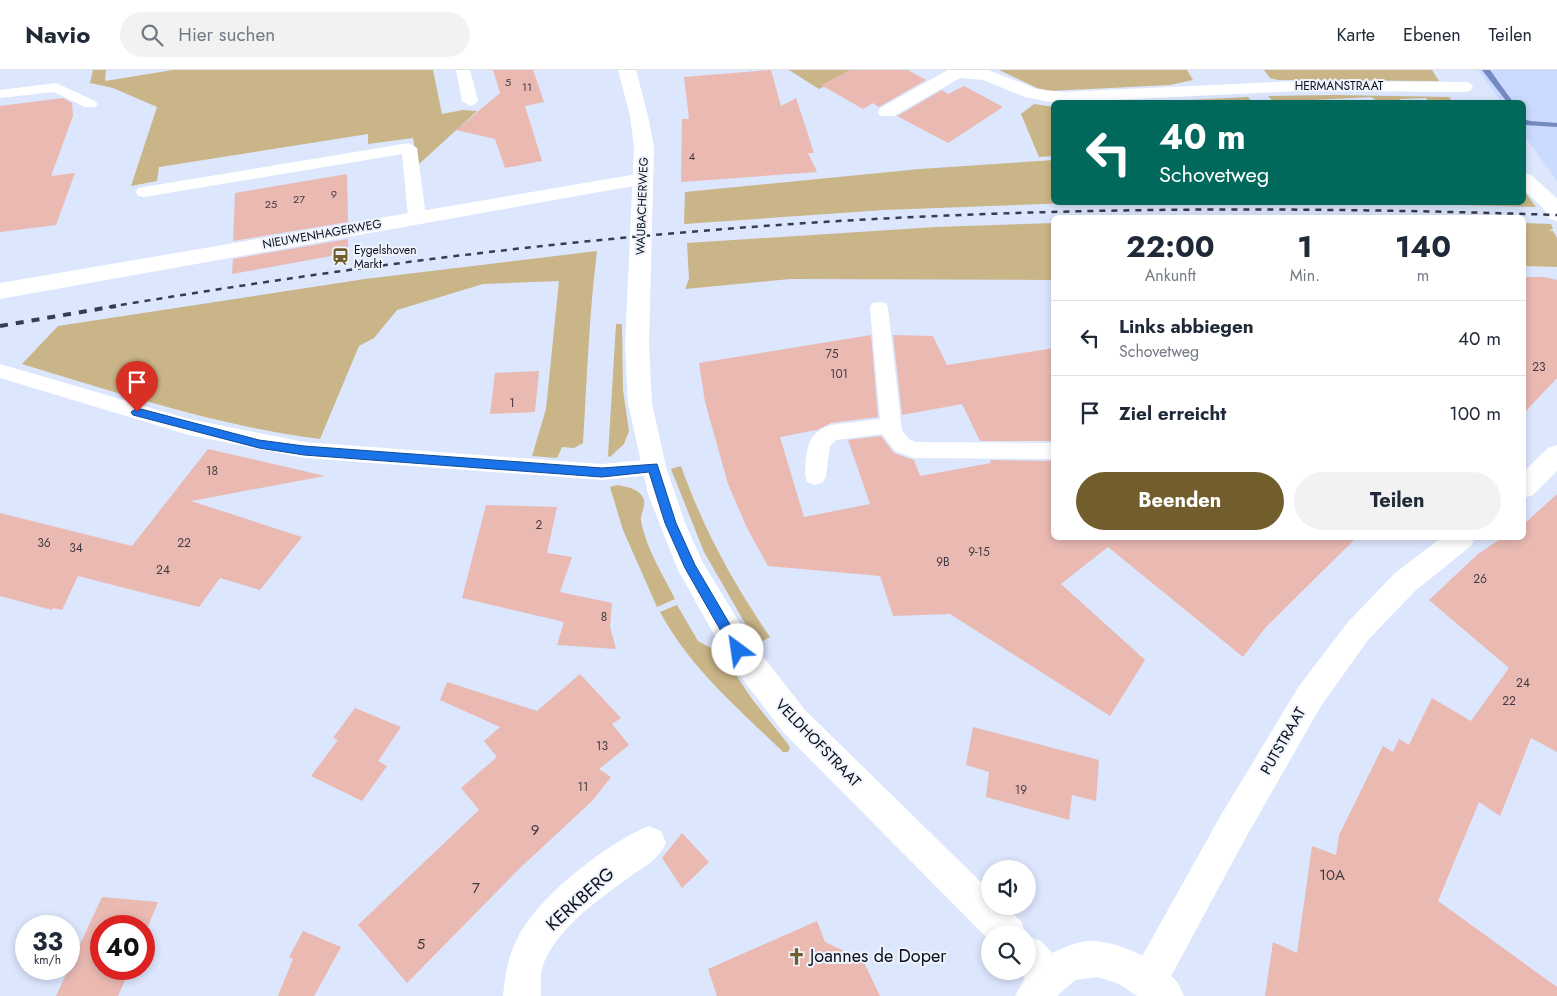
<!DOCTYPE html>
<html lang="de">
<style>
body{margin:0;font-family:Jost,sans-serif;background:#f2f2f3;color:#1f2937;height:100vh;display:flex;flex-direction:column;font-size:19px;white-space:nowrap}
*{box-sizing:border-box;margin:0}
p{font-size:16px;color:#747a83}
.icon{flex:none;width:28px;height:28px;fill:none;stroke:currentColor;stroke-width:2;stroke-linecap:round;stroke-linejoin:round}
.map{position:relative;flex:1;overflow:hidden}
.sheet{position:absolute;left:1051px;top:145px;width:475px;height:325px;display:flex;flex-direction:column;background:#fff;border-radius:8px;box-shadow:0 2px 8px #0003}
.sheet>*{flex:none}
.banner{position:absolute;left:1051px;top:30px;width:475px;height:105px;border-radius:8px;box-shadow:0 2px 8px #0003;background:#00695c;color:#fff;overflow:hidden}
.fabs{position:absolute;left:981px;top:790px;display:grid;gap:10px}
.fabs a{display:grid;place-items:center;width:55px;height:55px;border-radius:50%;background:#fff;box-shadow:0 2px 8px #0003;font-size:25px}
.speed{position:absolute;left:15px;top:845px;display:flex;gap:10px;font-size:25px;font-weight:700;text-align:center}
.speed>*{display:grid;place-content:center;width:65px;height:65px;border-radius:50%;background:#fff;box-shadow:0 2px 8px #0003;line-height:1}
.speed small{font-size:12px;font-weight:400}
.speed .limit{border:8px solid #d22;background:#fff;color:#111}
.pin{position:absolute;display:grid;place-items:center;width:42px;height:42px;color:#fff;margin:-51px -21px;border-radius:50% 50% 50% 0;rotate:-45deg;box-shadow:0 0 5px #0007}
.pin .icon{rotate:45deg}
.me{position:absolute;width:55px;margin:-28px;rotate:329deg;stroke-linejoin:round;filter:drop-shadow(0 0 4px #0008)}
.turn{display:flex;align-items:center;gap:18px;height:105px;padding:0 25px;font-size:22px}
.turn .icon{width:65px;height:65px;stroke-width:2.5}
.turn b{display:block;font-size:35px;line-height:42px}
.eta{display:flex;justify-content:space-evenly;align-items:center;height:85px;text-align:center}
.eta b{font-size:30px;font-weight:700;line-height:35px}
.button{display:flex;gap:10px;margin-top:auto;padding:10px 25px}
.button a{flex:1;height:58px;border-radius:30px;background:#725e2d;color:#fff;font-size:20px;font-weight:700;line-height:58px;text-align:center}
.button a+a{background:#f2f2f3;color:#1f2937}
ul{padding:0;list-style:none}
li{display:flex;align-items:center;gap:15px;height:75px;padding:0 25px;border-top:1px solid #e0e1e3}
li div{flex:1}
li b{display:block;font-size:19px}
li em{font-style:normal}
header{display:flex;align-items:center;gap:30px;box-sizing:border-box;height:70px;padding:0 25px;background:#fff;border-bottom:1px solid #e0e1e3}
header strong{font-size:24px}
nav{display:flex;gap:28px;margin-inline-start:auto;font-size:18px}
.search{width:350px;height:45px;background:#f2f2f3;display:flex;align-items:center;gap:12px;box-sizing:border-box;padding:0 18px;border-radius:28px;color:#747a83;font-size:19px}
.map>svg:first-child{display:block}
</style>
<header>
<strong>Navio</strong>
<div class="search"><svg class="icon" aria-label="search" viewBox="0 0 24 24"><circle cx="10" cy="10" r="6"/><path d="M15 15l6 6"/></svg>Hier suchen</div>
<nav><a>Karte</a><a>Ebenen</a><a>Teilen</a></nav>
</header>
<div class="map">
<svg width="1557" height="926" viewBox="0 0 1557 926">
<rect width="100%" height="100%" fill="#dce6fd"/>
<path fill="#cbdaff" d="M1478 0H1557V111L1524 65V32H1501Z"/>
<g fill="#c9b587">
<path d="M93 0H106L105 11 173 0H433L442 44 463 40 477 41 418 95 413 68 368 74V64L159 97 157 111 131 116 157 37 113 18 90 13Z"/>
<path d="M789 0H857L819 19Z"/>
<path d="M999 0H1187L1193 10 1170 15 1049 21 1037 18Z"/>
<path d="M1264 0H1432L1439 11 1278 10 1270 8Z"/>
<path d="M1335 25 1449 27 1453 32H1429L1426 28 1400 29 1401 32H1379L1371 27 1274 32 1268 26Z"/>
<path d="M1248 27 1252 32H1150Z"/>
<path d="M1034 34 1054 37V86L1039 87 1021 44Z"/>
<path d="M1054 90V132L1069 133 884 140 684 154 685 122 920 99Z"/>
<path d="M1524 121 1536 137 1393 133 1524 132Z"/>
<path d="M1054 153V210L790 209 685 219 689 209 687 173 936 157Z"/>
<path d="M1524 153 1551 154 1553 159 1548 160 1553 161 1557 168V197L1524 196Z"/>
<path d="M597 181C589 246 587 308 583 373L574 378 562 377 557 388 532 386 546 339 559 211 483 214 397 240 374 268 359 276 320 369C222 357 118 323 22 294L58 256 365 209Z"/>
<path d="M616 254H622L623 320 629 361 624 374 610 387 608 386Z"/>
<path d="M681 396C703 458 733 513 770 567L763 571 754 569 704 482 671 399Z"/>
<path d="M618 415C626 417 637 418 642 426 648 434 640 443 641 451 646 478 663 505 675 529L657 537 623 460 610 417Z"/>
<path d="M677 535 698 571 722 584 752 629 788 674 790 678 788 682H783C737 637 691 599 660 542Z"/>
</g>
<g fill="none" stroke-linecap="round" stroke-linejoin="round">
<g fill="#758abf" fill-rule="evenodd">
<path d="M1482 0H1490L1513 32H1507Z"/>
<path d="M1524 49 1530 51 1557 53V57L1525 55Z"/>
</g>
</g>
<g fill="#e9b9b2">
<path d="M493 0H533L544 32 525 36 542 91 505 98 495 69 456 60 500 23Z"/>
<path d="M771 0 781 36 796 28 814 83H808L817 102 681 112 682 49H689L684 7Z"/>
<path d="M850 0H908L926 10 879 37 873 33 863 39 821 15Z"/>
<path d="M964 16 1003 37 948 73 897 46 942 20 948 24Z"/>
<path d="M63 28 72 33 73 46 51 106 75 103 56 155 0 162V36Z"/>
<path d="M347 104 348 152 233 171 235 123Z"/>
<path d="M348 169V183L232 204 233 189Z"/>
<path d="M1524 207H1544L1557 210V308L1524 343Z"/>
<path d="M871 265 878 347 831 353 817 360 780 367 804 447 870 434 848 370 881 366 894 383 914 390 920 406 991 393 990 390 1054 391V468H1356L1265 558 1243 587 1108 477 1061 514 1145 590 1110 646 950 544 893 546 880 506 768 496 747 458 728 414 705 332 699 293Z"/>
<path d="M893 265 933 266 947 295 1054 278V371H980L962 334 902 345Z"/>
<path d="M539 301 535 342 490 344 495 303Z"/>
<path d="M208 379 325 406 191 431 302 467 260 520 220 508 199 537 78 506 62 540 53 538 52 540 0 526V443L132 476Z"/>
<path d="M1557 424V682L1531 668 1500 746 1479 732 1438 831 1557 917V926H1265L1273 872 1297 883 1312 776 1336 785 1339 765 1383 676 1393 682 1399 669 1409 675 1432 628 1471 651 1509 598 1429 530 1478 484 1502 468H1524V454Z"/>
<path d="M486 435 557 437 547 483 572 487 560 522 612 533 610 557 616 579 557 575 564 552 462 528Z"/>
<path d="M580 604 621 648 612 654 629 675 599 699 611 707 592 731 519 799 407 913 358 855 479 740 461 718 497 687 484 671 500 657 440 630 447 612 537 641Z"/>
<path d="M355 638 401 657 378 691 387 696 362 731 311 706 338 670 333 668Z"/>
<path d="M973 657 1099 690 1096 731 1072 725 1069 750 986 727 989 702 966 695Z"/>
<path d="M682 763 709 792 682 818 662 788Z"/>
<path d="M102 827 158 832 144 866V856H101V899H130L118 926H56Z"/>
<path d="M817 851 825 872 863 890 880 926H717L708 899Z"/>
<path d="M303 861 341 877 314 926H278L293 889 289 887Z"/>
</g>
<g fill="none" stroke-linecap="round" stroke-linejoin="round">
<g fill="#fff" fill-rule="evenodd">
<path d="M456 0H470L478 31 475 34 470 36 462 31Z"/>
<path d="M56 13 95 31 98 34 95 37H85L54 22 0 28V20Z"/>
<path d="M409 73 417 78 426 147 423 151H411L408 147 402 84 144 127 138 126 136 122 138 118 144 117Z"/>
<path d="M879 232 886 233 888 238 902 361 909 369 916 372 1054 373V389L914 388 895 381 882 364 836 370 830 376 826 406 823 412 815 415 807 412C803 403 806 378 811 369 816 362 823 357 831 355L880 349 870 238 872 233Z"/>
<path d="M0 294 189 349 304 372 602 394 653 389 661 391 664 397 661 403 653 405 602 410 304 388 189 365 0 308Z"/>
</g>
<g fill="#fff" fill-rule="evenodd">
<path d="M948 0H988L1037 19 1063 22 1298 11 1464 12 1470 13 1473 17 1470 21 1464 22 1298 21 1054 33 1025 27 983 10 960 8 894 46H880L878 42 880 38Z"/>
<path d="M643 103 650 105 653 109 650 113 0 229V213Z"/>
<path d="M1524 103 1531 105 1557 128V151L1550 149 1542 137 1524 120Z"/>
<path d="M1557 375V401L1533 425 1524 428V401L1548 378Z"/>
<path d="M1441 468H1475L1471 476 1415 521 1368 570 1321 636 1245 769 1162 923C1153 926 1145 926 1136 923L1131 910 1136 897 1221 745 1299 616 1348 552 1395 503Z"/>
<path d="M649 756 661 761 666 773C659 789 645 796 631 806 601 827 552 862 542 899 540 908 541 917 541 926H503C505 905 508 886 518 867 539 826 607 773 649 756Z"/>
</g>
<g fill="#fff" fill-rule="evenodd">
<path d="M618 0H636L648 46 654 77 649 275 652 333 666 397 685 453 702 491 750 570 805 640 990 821V836H1005L1021 851 1026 864H990V871L783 662 728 590 677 498 648 424 628 333 625 275 634 77 630 46Z"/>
<path d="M1028 866 1041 871 1052 883C1061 879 1071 874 1081 872 1110 866 1159 890 1177 912 1180 916 1182 922 1184 926H1137L1119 914 1098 907 1075 910 1057 926H1015L1025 908 1019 901H1028Z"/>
</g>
<path stroke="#373d4c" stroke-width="2.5" stroke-dasharray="6 6" stroke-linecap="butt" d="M109 237C294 206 479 180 666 164 963 137 1260 135 1557 145"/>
<path stroke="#373d4c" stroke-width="4" stroke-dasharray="8 8" stroke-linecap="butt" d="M0 256 116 236"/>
</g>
<path fill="#1a73e8" stroke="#114b97" d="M137 338 259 370 304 376 602 398 657 394 676 453 695 495 745 580 738 586 734 584 685 498 665 453 649 402 602 407 304 385 259 378 133 345 131 342Z"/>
<defs>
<symbol id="station-bare" viewBox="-9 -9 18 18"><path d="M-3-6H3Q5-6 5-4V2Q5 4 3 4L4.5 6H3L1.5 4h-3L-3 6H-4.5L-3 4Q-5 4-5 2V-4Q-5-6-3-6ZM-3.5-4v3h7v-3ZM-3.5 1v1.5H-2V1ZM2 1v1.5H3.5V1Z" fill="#725e2d" stroke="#eff3fb" stroke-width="2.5" paint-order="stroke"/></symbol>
<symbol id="church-bare" viewBox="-9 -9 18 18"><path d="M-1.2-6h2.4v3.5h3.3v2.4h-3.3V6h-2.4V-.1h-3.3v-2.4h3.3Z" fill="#725e2d" stroke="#eff3fb" stroke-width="2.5" paint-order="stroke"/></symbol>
</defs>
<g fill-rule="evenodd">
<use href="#station-bare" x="328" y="174" width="25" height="25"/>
<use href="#church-bare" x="784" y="874" width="25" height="25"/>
</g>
<g text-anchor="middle" stroke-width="4" stroke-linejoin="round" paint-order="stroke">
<g font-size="11" fill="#423a42">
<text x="508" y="16">5</text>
<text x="527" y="21">11</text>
<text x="692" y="90">4</text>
<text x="334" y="128">9</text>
<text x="299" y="133">27</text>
<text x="271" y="138">25</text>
</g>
<g font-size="12" fill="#0b101d" stroke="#eff3fb">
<text x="1339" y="20">HERMANSTRAAT</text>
<text transform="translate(642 136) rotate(-88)" y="4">WAUBACHERWEG</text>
<text transform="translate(322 164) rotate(-10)" y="4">NIEUWENHAGERWEG</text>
</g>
<g font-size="12" fill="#0b101d" stroke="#eff3fb" text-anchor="start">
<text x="354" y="184">Eygelshoven<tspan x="354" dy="14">Markt</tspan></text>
</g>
<g font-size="12" fill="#423a42">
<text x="832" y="288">75</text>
<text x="1539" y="301">23</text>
<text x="839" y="308">101</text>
<text x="512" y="337">1</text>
<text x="212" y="405">18</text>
<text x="539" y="459">2</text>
<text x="44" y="477">36</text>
<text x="184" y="477">22</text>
<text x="76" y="482">34</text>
<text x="979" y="486">9-15</text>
<text x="943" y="496">9B</text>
<text x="163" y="504">24</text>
<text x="1480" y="513">26</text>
<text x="604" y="551">8</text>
<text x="1523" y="617">24</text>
<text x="1509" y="635">22</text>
<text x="602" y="680">13</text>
<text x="583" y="721">11</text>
<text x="1021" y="724">19</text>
</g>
<g font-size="15" fill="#0b101d" stroke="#eff3fb">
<text transform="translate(1283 671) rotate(-60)" y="5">PUTSTRAAT</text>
<text transform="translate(818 673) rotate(46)" y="5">VELDHOFSTRAAT</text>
</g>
<g font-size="15" fill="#423a42">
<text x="535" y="765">9</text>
<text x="1332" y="810">10A</text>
<text x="476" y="823">7</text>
<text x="421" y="879">5</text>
</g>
<g font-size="18" fill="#0b101d" stroke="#eff3fb">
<text transform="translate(580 829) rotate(-42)" y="6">KERKBERG</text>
</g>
<g font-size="18" fill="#0b101d" stroke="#eff3fb" text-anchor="start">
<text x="810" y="892">Joannes de Doper</text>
</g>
</g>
</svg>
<div class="fabs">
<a><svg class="icon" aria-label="sound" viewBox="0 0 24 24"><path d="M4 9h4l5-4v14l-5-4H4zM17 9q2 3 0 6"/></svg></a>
<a><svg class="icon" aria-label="search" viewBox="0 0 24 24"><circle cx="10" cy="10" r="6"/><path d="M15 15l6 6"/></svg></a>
</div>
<div class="speed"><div>33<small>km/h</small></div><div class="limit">40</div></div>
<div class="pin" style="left:137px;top:342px;background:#d93025"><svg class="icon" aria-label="arrive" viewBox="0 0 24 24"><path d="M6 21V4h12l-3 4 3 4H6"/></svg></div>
<svg class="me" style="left:738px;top:580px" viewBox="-20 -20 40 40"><circle r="19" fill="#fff"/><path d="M0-13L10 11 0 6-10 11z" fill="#1a73e8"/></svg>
<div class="banner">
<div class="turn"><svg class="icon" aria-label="left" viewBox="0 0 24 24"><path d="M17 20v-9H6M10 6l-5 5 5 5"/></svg><div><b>40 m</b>Schovetweg</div></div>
</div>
<section class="sheet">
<div class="eta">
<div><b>22:00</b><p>Ankunft</p></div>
<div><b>1</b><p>Min.</p></div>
<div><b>140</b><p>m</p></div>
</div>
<ul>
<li><svg class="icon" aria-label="left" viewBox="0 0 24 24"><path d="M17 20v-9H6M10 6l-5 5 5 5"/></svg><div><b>Links abbiegen</b><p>Schovetweg</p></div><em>40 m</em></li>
<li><svg class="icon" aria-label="arrive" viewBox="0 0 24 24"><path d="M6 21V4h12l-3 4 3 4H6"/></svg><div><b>Ziel erreicht</b></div><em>100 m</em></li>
</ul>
<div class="button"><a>Beenden</a><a>Teilen</a></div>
</section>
</div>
